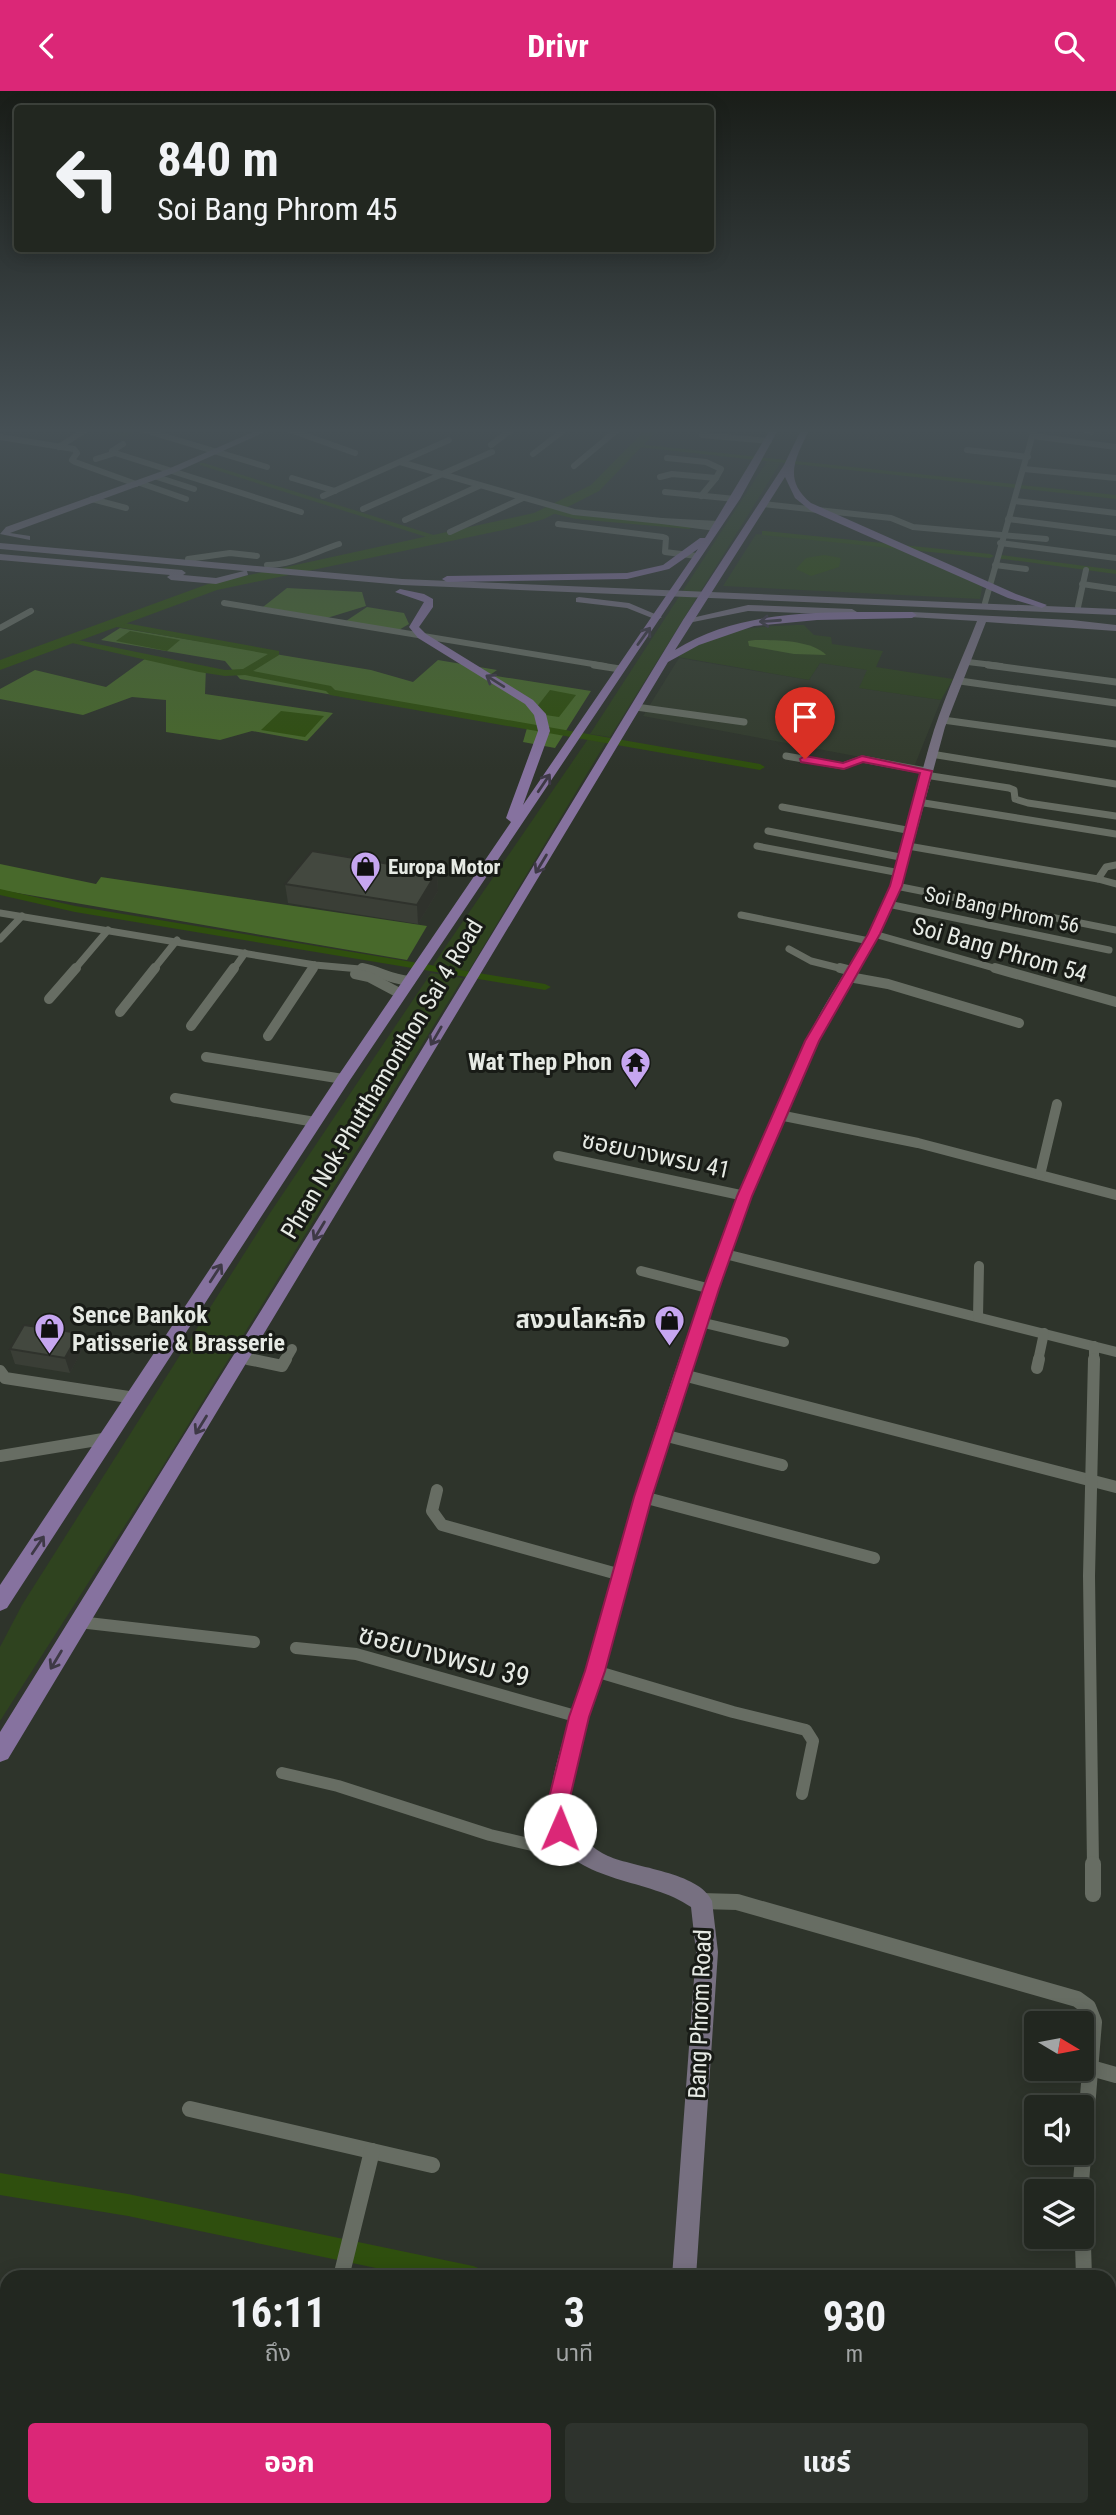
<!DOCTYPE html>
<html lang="th">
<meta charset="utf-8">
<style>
body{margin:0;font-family:"Roboto Condensed","Noto Sans Thai",sans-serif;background:#2e332d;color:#f1f3f6;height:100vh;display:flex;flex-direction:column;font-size:26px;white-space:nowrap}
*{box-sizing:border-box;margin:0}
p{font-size:23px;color:#a2a5a5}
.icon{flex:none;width:38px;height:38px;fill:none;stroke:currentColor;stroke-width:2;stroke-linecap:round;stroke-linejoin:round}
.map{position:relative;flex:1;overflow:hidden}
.side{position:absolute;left:0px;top:2179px;width:1116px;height:247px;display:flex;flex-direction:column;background:#222720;border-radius:21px 21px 0 0;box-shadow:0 4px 18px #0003,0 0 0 2px #3f443e}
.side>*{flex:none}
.hud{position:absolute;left:14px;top:14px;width:700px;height:147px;border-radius:7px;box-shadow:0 4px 18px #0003,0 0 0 2px #3f443e;background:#222720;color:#f1f3f6;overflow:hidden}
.needle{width:46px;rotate:100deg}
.controls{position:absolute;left:1024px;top:1920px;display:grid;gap:14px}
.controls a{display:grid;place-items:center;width:70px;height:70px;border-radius:7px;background:#222720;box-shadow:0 4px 18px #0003,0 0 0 2px #3f443e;font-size:35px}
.pin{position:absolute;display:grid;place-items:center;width:60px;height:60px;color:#fff;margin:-72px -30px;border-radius:50% 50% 50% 0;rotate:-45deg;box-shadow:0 0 7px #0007}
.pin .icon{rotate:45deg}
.me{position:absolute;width:77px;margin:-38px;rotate:1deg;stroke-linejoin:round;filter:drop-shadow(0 0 5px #0008)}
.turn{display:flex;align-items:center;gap:24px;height:147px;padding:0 28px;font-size:32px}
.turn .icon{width:91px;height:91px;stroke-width:2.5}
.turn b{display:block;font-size:49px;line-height:60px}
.eta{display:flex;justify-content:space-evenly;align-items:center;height:119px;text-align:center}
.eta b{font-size:42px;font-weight:700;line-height:49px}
.button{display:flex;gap:14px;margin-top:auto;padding:14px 28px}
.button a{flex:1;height:80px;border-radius:7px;background:#db2777;color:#fff;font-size:28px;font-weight:700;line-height:80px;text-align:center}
.button a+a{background:#2e332d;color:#f1f3f6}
header{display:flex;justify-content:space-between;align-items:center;height:91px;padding:0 28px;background:#db2777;color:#fff;font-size:32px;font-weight:700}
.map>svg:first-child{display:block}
</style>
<header><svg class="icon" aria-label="back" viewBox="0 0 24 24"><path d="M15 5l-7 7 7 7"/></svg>Drivr<svg class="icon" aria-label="search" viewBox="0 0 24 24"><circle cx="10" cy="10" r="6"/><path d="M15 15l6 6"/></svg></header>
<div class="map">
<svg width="1116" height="2424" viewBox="0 0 1116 2424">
<rect width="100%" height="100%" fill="#2e342b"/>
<g fill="#333c2d">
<path d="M821 339H894L917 342 910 352 820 343Z"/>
<path d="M679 567 809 589 820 572 868 579 860 597 941 609 914 676 643 625Z"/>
</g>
<g fill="#2f431f">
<path d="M767 370 781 371 610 646 590 643Z"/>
<path d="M756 443 906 457 983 492 980 508 723 495Z"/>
<path d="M804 534 814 544 831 546 832 553 883 560 876 576 953 588 941 609 859 597 867 579 820 572 809 589 678 566C696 538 772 534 804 534Z"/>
<path d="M588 648 606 651 468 881 433 874Z"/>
<path d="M431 882 463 887 161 1378 0 1630V1556L22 1514 268 1125Z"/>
</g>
<g fill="#48692b">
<path d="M287 497 362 501 366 515 327 527 263 516Z"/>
<path d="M367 516 404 522 409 533 397 540 346 530Z"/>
<path d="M120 537 371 579 413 591 438 569 497 579 490 584 591 600 555 657 523 651 527 637 240 588 225 570 101 549Z"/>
<path d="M755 549C775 549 812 549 826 564L794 563 749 555 748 550Z"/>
<path d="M149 565 206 576 205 603 333 622 307 650 252 640 220 649 166 641V609L132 606 83 624 0 608V598L35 579 106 596Z"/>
<path d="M0 773 96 793 101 786 427 835 407 869 0 799Z"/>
</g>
<g fill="#2f4f0e">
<path d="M824 464 841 467 839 476 811 485 796 478 806 467Z"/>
<path d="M130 540 180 549 167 560 116 550Z"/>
<path d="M550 599 576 604 559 626 532 622Z"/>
<path d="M281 620 324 625 305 646 261 639Z"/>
</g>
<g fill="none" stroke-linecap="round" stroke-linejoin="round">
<g fill="#2f4f0e" fill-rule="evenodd">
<path d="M99 339 124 342 137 339 125 346Z"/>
<path d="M636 353 1116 404V408L638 356Z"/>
<path d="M200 372H204L443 447 436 449 200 374Z"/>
<path d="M550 417 576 424 689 434 693 436 689 438 576 428 547 421V417Z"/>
<path d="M765 440 990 463 994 465 990 467 762 444V440Z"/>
<path d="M1001 464 1116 479V483L1004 468H1001Z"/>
<path d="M114 530 279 560V564L253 580 331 595 335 599 760 673 765 676 760 679 330 604 326 600 245 584 225 585 199 581 59 549 63 546 225 579 243 578 268 563 111 535V531Z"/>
<path d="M0 798 75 815 545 893 551 896 545 899 75 821 0 804Z"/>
<path d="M0 2082 128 2103 473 2175 481 2178 484 2186H419L128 2125 0 2104Z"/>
</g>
<path fill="#2f4f0e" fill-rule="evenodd" d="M645 339H658L599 400 544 428 508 438 217 499 0 579V569L208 493 534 422 591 394Z"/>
<g stroke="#676d63" stroke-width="6">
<path d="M144 339 267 376"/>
<path d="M290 339 355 362"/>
<path d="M1085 339 1091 341"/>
<path d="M702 344 769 350"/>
<path d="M1033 345 1116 356"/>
<path d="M0 346 74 358 77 362 72 369 75 371 136 393"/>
<path d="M491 354 511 339"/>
<path d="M59 356 85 339"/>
<path d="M967 359 1028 366"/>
<path d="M115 362 301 421"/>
<path d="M533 363 564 339"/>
<path d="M667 367 706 371 721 378 716 387"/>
<path d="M96 368 115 362 112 360 123 353"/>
<path d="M400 371 574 421 662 430"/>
<path d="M574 375 617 339"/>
<path d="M1024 378 1116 387"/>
<path d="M157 386 194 398"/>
<path d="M660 386 672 383 716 387 701 405"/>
<path d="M292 387 335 400"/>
<path d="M140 392 186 408"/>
<path d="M665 401 735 408"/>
<path d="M323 405 449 349"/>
<path d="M92 408 126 417"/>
<path d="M1015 410 1116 422"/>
<path d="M763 413 891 427 913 436 1046 448"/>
<path d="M363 418 492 361"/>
<path d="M1008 428 1116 442"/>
<path d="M405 429 479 395"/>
<path d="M558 433 663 446 666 447 665 461 697 465"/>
<path d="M716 437 662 430 718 433"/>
<path d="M450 441 523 407"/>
<path d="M1000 452 1116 467"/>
<path d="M188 468 230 462 257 465"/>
<path d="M267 474C291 474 315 461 339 453"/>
<path d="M995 474 1026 478"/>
<path d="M1082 493 1116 498"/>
<path d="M224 512 605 575"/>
<path d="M985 512 1034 339"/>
<path d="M1078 516 1086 479"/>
<path d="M0 537 31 520"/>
<path d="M968 571 1001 575"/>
</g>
<g stroke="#676d63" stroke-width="7">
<path d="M594 574 620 578"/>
<path d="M988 574 1116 591"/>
<path d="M960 590 1116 612"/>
<path d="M636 616 744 631"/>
<path d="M943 629 1116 653"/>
<path d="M931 663 1116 693"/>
<path d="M786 665 843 675 862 668 926 680"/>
<path d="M925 684 1009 697 1014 699 1015 708 1028 712 1116 725"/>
<path d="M918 711 1116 743"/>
<path d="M782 716 912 740"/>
<path d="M768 740 905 767"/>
<path d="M757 755 900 782"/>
<path d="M908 755 1098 788 1106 776 1116 774"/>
<path d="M1098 788 1116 793"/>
<path d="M896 795 1116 839"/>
<path d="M888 813 1109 859"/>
<path d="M0 822 315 874 371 879"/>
<path d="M741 824 869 850"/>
<path d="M874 843 1001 879"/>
<path d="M0 848 22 825"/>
<path d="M789 858 811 870 847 879"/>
<path d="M74 879 108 839"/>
<path d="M153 879 177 849"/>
<path d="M233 879 245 862"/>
<path d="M312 879 315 874"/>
</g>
<g stroke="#676d63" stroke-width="10">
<path d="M362 877C380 880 388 888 410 890"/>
<path d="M840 877 852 880"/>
<path d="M995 877 1116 911"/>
<path d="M355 883 369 886 401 903"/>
<path d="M849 886 888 893 1019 932"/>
<path d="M49 908 76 877"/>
<path d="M120 921 155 877"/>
<path d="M191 935 234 877"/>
<path d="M268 945 313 877"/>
<path d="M206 966 343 988"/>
<path d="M175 1007 315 1031"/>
<path d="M779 1024 918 1052 1116 1104"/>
<path d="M558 1065 745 1105"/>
<path d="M1040 1084 1057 1013"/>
<path d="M725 1163 1116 1261"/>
<path d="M641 1180 711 1198"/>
<path d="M978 1226 979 1175"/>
<path d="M700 1231 784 1251"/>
<path d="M242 1267 256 1270"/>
<path d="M285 1270 292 1258"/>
<path d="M1038 1270 1044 1242"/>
<path d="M1094 1270V1255"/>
</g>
<g stroke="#676d63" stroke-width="12">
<path d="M248 1268 282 1275 286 1268"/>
<path d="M1037 1277 1039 1268"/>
<path d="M0 1280 5 1287 135 1307"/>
<path d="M683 1284 1116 1396"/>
<path d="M663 1344 782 1374"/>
<path d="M0 1365 109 1347"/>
<path d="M437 1399 432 1420 442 1434 621 1484"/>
<path d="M643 1406 874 1467"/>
<path d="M79 1531 254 1551"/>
<path d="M296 1557 356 1563 579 1626"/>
<path d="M595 1580 733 1621 806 1639 813 1650 802 1703"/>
<path d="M282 1682 338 1695 490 1744 583 1766"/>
<path d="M1093 1774 1089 1485 1094 1268"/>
</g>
<g stroke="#676d63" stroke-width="16">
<path d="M1093 1773V1803"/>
<path d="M701 1810 737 1811 1077 1908 1088 1916 1094 1931 1081 2091 1084 2186"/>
<path d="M1091 1977 1116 1984"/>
<path d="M190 2018 432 2074"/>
<path d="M341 2186 372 2060"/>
<path d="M1110 2378 1116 2379"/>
<path d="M1089 2418V2424"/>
<path d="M280 2424 282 2418"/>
<path d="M487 2424 488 2418"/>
</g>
<g fill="#777081" fill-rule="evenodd">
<path d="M258 339H269L174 382 10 442 30 445V449L0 443 6 436 168 378Z"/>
<path d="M0 452 402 488 1116 518V524L402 494 247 480 248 484 216 493 171 489 167 486 170 484 0 469V463L182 479 186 482 183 484 216 487 244 480 0 458Z"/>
<path d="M579 506 629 512 662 526 657 529 627 517 576 511V507Z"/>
<path d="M748 514 852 518 857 521 852 524 748 520 688 532 683 529Z"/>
<path d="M912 521 1072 529 1116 534V540L986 531 945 636 902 795 880 843 819 950 752 1105 719 1198 652 1406 605 1580 589 1626 568 1715 570 1734C581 1746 593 1758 608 1765 635 1777 699 1781 712 1810L718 1861 696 2186H672L696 1861 691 1816C650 1787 578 1793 552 1743 537 1714 575 1613 585 1581 604 1523 617 1463 635 1405 682 1251 736 1099 804 954 829 899 870 851 891 793 908 743 918 690 934 639 946 602 963 566 977 530L909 526 907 524Z"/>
<path d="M636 2418H663V2424H635Z"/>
</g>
<g fill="#86729f" fill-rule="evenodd">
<path d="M770 339H778L740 408 350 989 7 1517 0 1520V1494L338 985 511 731 506 727 538 640 534 624 525 613 418 547 409 536 424 511 395 501 400 498 424 503 433 508V516L419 536 426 543 533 609 546 623 550 640 523 714 698 458 669 478 627 488 447 491 442 488 447 485 627 482 663 474 700 447H705Z"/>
<path d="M801 339H809C796 367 782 388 811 412L1016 503 1047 514 1042 517 1008 507 811 420 795 407 785 386 675 559C745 515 832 522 912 521L917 524 912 527 817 529 754 535 699 554 668 571 8 1668 0 1671V1641L371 1042 683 529 784 374Z"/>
</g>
</g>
<g fill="#3a3e36">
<path d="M437 781 438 800 418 833 288 812 285 793Z"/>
<path d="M79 1242 83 1257 70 1282 15 1273 10 1258Z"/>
</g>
<g fill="#2f322c">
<path d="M437 781 438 800 418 833 417 814Z"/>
<path d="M79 1242 83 1257 70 1282 65 1267Z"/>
</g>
<g fill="#43483f" stroke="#2f322c" stroke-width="2">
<path d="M312 760 437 781 417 814 285 793Z"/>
<path d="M24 1234 79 1242 65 1267 10 1258Z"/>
</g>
<defs><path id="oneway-shaft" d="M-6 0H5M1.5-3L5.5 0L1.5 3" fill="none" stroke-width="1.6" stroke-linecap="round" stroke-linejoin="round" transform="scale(1.75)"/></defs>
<g stroke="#3e3946">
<use href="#oneway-shaft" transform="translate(770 530) rotate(176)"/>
<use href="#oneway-shaft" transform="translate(644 545) rotate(-54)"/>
<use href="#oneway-shaft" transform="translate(495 590) rotate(-148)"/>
<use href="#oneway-shaft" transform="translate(544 692) rotate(-56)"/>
<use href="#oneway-shaft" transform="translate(541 773) rotate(121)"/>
<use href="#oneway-shaft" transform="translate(436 945) rotate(120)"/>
<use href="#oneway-shaft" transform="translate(319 1140) rotate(121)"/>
<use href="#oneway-shaft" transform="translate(216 1182) rotate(-57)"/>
<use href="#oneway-shaft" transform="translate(201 1334) rotate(122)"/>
<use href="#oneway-shaft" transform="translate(38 1454) rotate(-56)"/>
<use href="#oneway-shaft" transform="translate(56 1569) rotate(121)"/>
</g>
<linearGradient id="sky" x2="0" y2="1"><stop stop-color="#191d18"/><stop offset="0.5" stop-color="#465055"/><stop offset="1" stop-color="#465055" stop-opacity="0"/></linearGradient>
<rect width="1116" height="679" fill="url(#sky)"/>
<path fill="#db2777" stroke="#8e194d" stroke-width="2" d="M805 665 843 672 862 665 932 680 902 795 880 843 819 950 752 1105 719 1198 652 1406 605 1580 589 1626 568 1715 570 1738 567 1745 560 1748 552 1745 547 1715 569 1626 585 1580 634 1406 703 1198 737 1105 805 950 868 843 890 795 920 682 863 671 844 678 801 671 800 668Z"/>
<defs>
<symbol id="shop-pin" viewBox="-11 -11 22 30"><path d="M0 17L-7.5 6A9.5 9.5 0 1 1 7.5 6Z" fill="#c6a6f0" stroke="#181b16"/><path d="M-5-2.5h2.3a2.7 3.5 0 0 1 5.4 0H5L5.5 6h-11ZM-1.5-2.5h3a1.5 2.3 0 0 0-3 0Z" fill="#111"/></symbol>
<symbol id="temple-pin" viewBox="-11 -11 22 30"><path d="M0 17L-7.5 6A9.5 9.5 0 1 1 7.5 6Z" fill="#c6a6f0" stroke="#181b16"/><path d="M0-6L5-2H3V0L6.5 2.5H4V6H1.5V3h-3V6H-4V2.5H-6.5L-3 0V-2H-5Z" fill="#111"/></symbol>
</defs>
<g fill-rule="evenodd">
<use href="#shop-pin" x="348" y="758" width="35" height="47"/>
<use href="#temple-pin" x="618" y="954" width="35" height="47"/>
<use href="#shop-pin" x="652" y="1212" width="35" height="47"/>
<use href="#shop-pin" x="32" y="1220" width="35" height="47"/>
</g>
<g text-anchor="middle" stroke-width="6" stroke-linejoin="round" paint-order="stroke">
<g font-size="21" font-weight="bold" fill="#e6eae4" stroke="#181b16" text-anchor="start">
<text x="388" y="783">Europa Motor</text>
</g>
<g font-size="21" fill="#e6eae4" stroke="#181b16">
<text transform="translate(1002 819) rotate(12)" y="7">Soi Bang Phrom 56</text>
</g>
<g font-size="24" fill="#e6eae4" stroke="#181b16">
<text transform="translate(1000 859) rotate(16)" y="8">Soi Bang Phrom 54</text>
<text transform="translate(382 988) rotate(-59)" y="8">Phran Nok-Phutthamonthon Sai 4 Road</text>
<text transform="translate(656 1064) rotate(12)" y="8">ซอยบางพรม 41</text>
<text transform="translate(700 1923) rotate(-88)" y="8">Bang Phrom Road</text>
</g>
<g font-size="24" font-weight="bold" fill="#e6eae4" stroke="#181b16" text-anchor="end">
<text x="612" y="979">Wat Thep Phon</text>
<text x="72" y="1232" text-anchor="start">Sence Bankok<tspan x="72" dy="28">Patisserie &amp; Brasserie</tspan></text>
<text x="646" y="1237">สงวนโลหะกิจ</text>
</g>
<g font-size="28" fill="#e6eae4" stroke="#181b16">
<text transform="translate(444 1564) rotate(15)" y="10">ซอยบางพรม 39</text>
</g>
</g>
</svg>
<div class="controls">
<a><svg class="needle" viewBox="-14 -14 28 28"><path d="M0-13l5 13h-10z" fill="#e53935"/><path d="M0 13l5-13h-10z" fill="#a2a5a5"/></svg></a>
<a><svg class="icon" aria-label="sound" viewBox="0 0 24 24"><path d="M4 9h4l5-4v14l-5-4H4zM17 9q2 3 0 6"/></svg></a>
<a><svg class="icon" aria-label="layers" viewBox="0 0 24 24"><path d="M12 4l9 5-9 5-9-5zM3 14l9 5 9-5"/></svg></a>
</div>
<div class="pin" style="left:805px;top:668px;background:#d93025"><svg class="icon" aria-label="arrive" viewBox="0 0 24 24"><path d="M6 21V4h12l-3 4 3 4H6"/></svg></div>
<svg class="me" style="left:560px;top:1738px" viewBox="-20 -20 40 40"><circle r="19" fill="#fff"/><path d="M0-13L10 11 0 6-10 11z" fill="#db2777"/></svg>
<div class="hud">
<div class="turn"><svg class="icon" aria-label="left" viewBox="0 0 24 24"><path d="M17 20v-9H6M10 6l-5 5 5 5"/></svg><div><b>840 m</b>Soi Bang Phrom 45</div></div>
</div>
<section class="side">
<div class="eta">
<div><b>16:11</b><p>ถึง</p></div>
<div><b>3</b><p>นาที</p></div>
<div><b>930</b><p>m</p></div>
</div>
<div class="button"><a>ออก</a><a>แชร์</a></div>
</section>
</div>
